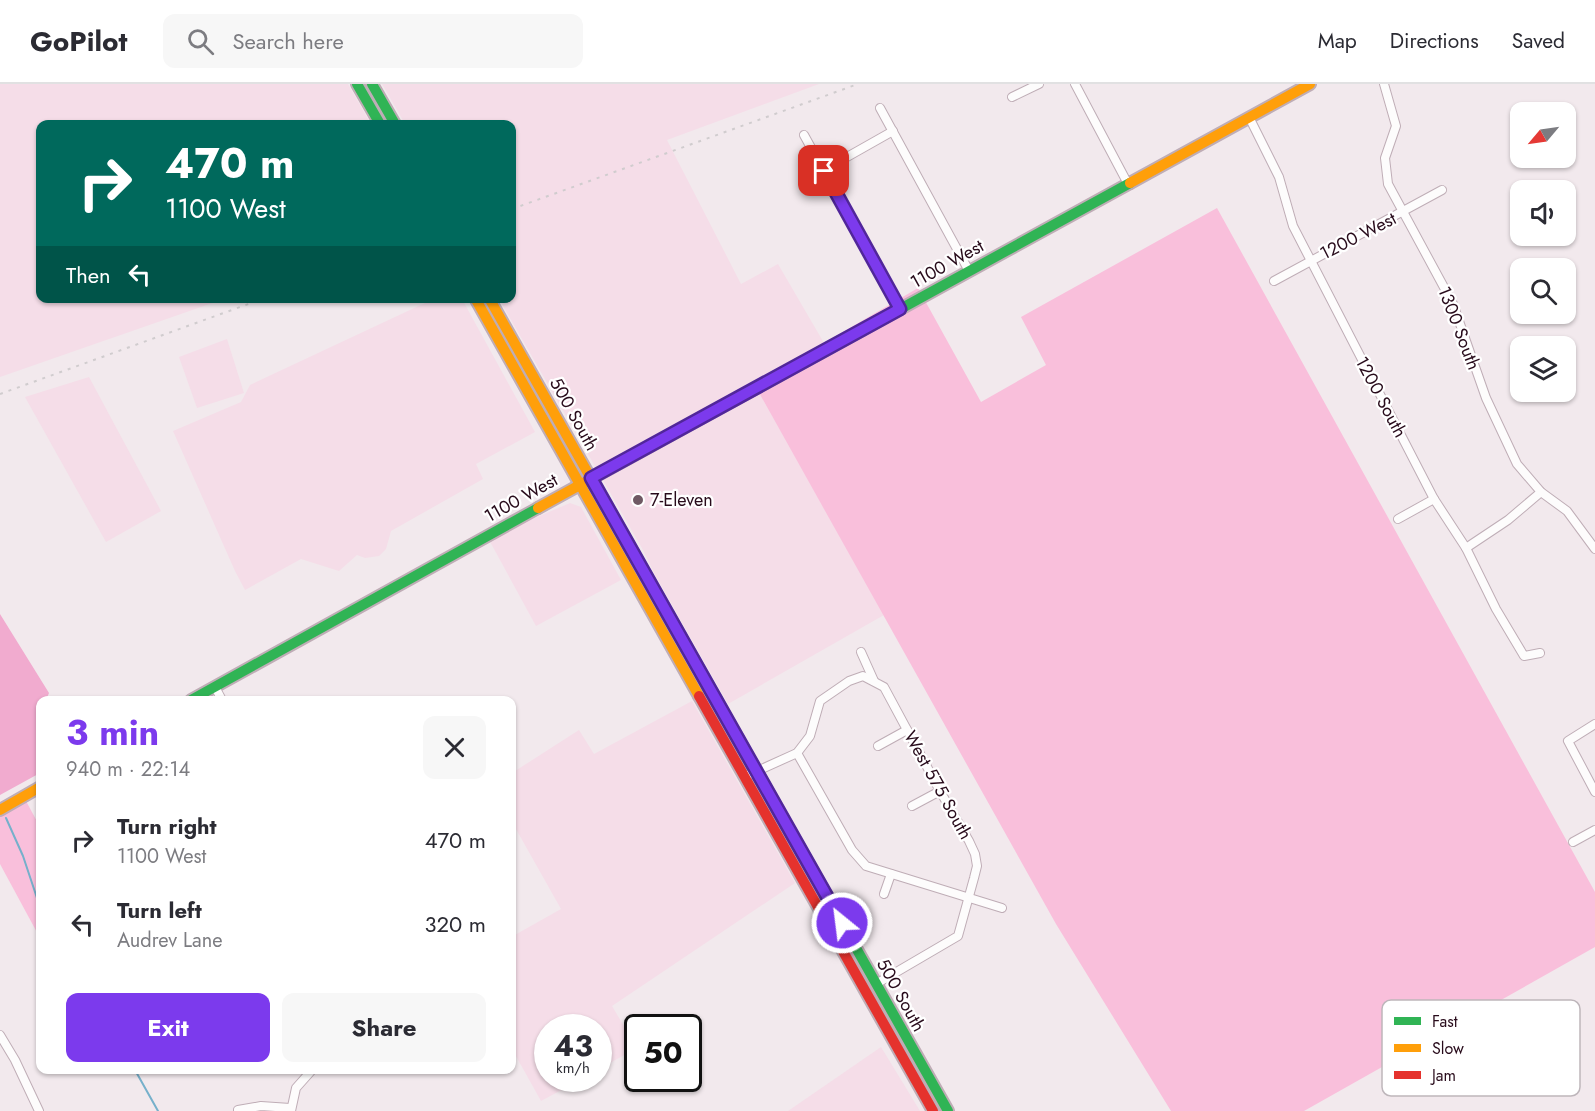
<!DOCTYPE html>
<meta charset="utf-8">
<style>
body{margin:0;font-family:Jost,sans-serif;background:#f7f7f7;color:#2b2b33;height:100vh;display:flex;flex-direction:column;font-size:22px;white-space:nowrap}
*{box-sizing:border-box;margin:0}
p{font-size:20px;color:#7c7c81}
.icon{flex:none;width:33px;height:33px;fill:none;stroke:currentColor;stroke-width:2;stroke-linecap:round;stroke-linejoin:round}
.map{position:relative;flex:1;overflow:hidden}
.sheet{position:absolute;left:36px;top:612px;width:480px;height:378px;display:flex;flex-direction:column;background:#fff;border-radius:12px;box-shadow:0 2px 4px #0004}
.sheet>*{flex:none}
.banner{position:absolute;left:36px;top:36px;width:480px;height:183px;border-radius:12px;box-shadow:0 2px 4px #0004;background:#00695c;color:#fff;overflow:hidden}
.needle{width:39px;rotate:241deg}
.tools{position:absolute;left:1510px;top:18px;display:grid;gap:12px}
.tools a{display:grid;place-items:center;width:66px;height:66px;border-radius:12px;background:#fff;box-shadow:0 2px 4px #0004;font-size:30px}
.speed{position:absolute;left:534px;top:930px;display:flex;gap:12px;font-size:30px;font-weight:700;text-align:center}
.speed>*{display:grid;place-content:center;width:78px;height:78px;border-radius:50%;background:#fff;box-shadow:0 2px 4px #0004;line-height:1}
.speed small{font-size:15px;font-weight:400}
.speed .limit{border:3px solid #111;border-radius:9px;background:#fff;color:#111}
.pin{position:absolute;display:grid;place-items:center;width:51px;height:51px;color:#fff;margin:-26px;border-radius:12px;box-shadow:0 3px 9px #0006}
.me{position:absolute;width:66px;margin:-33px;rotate:331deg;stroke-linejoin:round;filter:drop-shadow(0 0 4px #0008)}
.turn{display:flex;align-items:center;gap:21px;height:126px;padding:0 30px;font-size:27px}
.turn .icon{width:78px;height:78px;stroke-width:2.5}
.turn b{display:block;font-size:42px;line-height:51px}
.then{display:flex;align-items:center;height:57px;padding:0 30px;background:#0003;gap:12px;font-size:22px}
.round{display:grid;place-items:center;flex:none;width:63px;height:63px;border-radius:12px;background:#f7f7f7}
.summary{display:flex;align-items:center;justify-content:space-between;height:102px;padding:0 30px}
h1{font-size:36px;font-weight:700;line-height:45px;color:#7c3aed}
.cta{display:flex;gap:12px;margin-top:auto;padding:12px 30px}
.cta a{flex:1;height:69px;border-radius:12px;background:#7c3aed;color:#fff;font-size:24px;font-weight:700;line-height:69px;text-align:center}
.cta a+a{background:#f7f7f7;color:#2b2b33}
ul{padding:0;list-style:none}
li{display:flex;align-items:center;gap:18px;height:84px;padding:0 30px}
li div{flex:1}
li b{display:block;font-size:22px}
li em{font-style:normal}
header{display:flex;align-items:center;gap:36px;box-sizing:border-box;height:84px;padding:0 30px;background:#fff;border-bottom:2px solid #e1e1e2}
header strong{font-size:28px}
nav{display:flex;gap:33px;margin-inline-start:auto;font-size:21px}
.search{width:420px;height:54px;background:#f7f7f7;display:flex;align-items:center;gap:15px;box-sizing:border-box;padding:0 21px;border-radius:12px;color:#7c7c81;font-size:22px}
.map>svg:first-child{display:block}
</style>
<header>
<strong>GoPilot</strong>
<div class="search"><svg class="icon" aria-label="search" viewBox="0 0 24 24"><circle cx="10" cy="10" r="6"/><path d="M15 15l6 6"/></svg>Search here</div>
<nav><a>Map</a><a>Directions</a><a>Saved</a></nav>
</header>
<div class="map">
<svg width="1595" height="1027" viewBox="0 0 1595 1027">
<rect width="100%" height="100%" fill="#f2e9ed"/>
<g fill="#f5dde8">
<path d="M0 0H348L371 40H40V214L224 215 0 293Z"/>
<path d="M382 0H819L667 56 741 200 778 180 824 259 753 298 884 531 728 620 654 489 643 466 499 215 512 214V40H405Z"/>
<path d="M462 215 535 348 476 380 483 395 391 447 386 465 379 472 365 474 357 471 339 487 301 475 245 506 235 487 173 347 241 318 250 301 427 218 426 215Z"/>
<path d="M227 255 244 309 197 324 179 273Z"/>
<path d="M89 293 161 427 106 458 25 313Z"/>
<path d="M570 419 581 423 621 496 536 542 488 454Z"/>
<path d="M692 617 795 799 612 922 637 964 599 985 598 944H548V994L582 995 541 1017 512 965V851L513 852 561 825 512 738V689L579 646 594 670Z"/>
<path d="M881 963 920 1027H788Z"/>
</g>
<g fill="#f9bfdb">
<path d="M1217 124 1595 808V863L1304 1027H1171L1056 840 753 298 824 259 918 204 981 318 1046 281 1021 233Z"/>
<path d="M26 717 40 743V854L0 780V732Z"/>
</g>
<path fill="#f1abcf" d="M0 530 49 609 46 616H40V689L0 711Z"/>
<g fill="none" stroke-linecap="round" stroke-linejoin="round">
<g stroke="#76b0cb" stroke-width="2">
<path d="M6 734 23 772 40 823"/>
<path d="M135 986 158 1027"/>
</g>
<defs>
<g id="street">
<path d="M1075 0 1128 100"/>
<path d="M1384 0 1396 42 1385 74 1388 100 1453 220 1486 314 1517 380 1541 408 1567 427 1595 465"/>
<path d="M1012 13 1039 0"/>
<path d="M880 24 969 187"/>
<path d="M1249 33 1279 93 1293 142 1434 415 1466 464 1496 525 1524 572 1540 569"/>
<path d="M804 51 900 225"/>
<path d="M824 86 893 47"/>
<path d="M1274 197 1442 106"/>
<path d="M1398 435 1434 415"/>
<path d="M1466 464 1508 436 1541 408"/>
<path d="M861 568 874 597"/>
<path d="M215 603 222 616"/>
<path d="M1595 640 1568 657 1595 708"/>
<path d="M878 662 907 646"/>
<path d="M797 669 852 766 866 782 1002 824"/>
<path d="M744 693 797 669 810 652 820 617 849 597 863 592 884 603 940 707 969 757 975 770 977 782 974 794 958 852 876 900"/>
<path d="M912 722 940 707"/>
<path d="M1573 758 1595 746"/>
<path d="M884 810 891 790"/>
<path d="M0 951 15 976 39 1027"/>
<path d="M238 1026 261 1022 290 1024"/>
<path d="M291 1027 296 1004 312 986"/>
</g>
<g id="fast">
<path d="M357 0 380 40"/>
<path d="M372 0 395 40"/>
<path d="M862 246 1130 99"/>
<path d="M693 575 948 1027"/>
<path d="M191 616 538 424"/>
</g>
<g id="slow">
<path d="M1130 99 1310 0"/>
<path d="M475 214 699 612"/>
<path d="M489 214 693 575"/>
<path d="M538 424 862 246"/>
<path d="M0 726 40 703"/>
</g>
<path id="jam" d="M699 612 933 1027"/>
</defs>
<use href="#street" stroke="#bfadb6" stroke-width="10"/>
<use href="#fast" stroke="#bfadb6" stroke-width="14"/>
<use href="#slow" stroke="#bfadb6" stroke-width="14"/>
<use href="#jam" stroke="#bfadb6" stroke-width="14"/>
<use href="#street" stroke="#fdfcfc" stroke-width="8"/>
<use href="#fast" stroke="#30b455" stroke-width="10"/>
<use href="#slow" stroke="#ff9f0a" stroke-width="10"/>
<use href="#jam" stroke="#e5322d" stroke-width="10"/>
<g stroke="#d0ccce" stroke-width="2" stroke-dasharray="3 6" stroke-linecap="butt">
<path d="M512 125 858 0"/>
<path d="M0 310 265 214"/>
</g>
</g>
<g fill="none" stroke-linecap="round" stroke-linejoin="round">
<defs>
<path id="route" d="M824 87 900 225 591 394 842 839"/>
</defs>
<use href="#route" stroke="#51269a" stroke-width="15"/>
<use href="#route" stroke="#7c3aed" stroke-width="10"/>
</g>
<circle fill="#6f5964" stroke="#fff" stroke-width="2" cx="638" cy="416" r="6"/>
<g text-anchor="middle" stroke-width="4.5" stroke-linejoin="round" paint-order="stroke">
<g font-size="18" fill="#280b1b" stroke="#fff">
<text transform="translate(1358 152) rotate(-27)" y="6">1200 West</text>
<text transform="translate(947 180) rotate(-29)" y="6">1100 West</text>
<text transform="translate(1459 244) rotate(69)" y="6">1300 South</text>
<text transform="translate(1381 313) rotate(62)" y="6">1200 South</text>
<text transform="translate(574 330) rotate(61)" y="6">500 South</text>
<text transform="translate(521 414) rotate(-29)" y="6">1100 West</text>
<text transform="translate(938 701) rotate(61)" y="6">West 575 South</text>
<text transform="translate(901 911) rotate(61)" y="6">500 South</text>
</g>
<g font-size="18" fill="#280b1b" stroke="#fff" text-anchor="start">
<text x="650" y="422">7-Eleven</text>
</g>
</g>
<rect x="1382" y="916" width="198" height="96" rx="9" fill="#fff" stroke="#beb6bb" stroke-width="1.5"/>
<rect x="1394" y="933" width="27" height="8" fill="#30b455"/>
<rect x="1394" y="960" width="27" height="8" fill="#ff9f0a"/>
<rect x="1394" y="987" width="27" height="8" fill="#e5322d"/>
<g font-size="16" fill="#280b1b">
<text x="1432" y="943">Fast</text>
<text x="1432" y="970">Slow</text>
<text x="1432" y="997">Jam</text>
</g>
</svg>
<div class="tools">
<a><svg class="needle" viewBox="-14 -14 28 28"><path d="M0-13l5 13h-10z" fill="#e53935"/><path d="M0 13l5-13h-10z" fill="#7c7c81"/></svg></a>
<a><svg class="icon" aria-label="sound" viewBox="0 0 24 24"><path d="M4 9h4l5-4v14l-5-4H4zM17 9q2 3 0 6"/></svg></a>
<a><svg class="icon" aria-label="search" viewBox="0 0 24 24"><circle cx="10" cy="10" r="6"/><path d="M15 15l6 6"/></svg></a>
<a><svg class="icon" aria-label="layers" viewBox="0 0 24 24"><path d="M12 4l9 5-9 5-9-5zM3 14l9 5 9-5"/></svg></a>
</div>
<div class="speed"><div>43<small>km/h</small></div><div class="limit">50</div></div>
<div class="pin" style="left:824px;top:87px;background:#d93025"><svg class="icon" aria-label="arrive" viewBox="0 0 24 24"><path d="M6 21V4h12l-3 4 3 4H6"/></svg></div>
<svg class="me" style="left:842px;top:839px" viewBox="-20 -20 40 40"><circle r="17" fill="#7c3aed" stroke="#fff" stroke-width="3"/><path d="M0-11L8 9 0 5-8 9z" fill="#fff"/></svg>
<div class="banner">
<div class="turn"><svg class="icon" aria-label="right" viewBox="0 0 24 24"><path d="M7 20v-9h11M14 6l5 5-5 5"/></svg><div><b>470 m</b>1100 West</div></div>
<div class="then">Then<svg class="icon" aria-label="left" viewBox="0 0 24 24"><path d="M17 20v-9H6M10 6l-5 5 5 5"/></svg></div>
</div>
<section class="sheet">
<div class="summary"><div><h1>3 min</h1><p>940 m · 22:14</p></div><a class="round"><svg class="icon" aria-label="close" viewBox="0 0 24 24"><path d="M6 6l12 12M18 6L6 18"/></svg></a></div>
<ul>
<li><svg class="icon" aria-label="right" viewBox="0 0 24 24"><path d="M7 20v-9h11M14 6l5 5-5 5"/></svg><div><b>Turn right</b><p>1100 West</p></div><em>470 m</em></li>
<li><svg class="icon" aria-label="left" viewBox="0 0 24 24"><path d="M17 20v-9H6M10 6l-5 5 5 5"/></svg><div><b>Turn left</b><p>Audrev Lane</p></div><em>320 m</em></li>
</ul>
<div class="cta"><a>Exit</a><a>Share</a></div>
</section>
</div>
